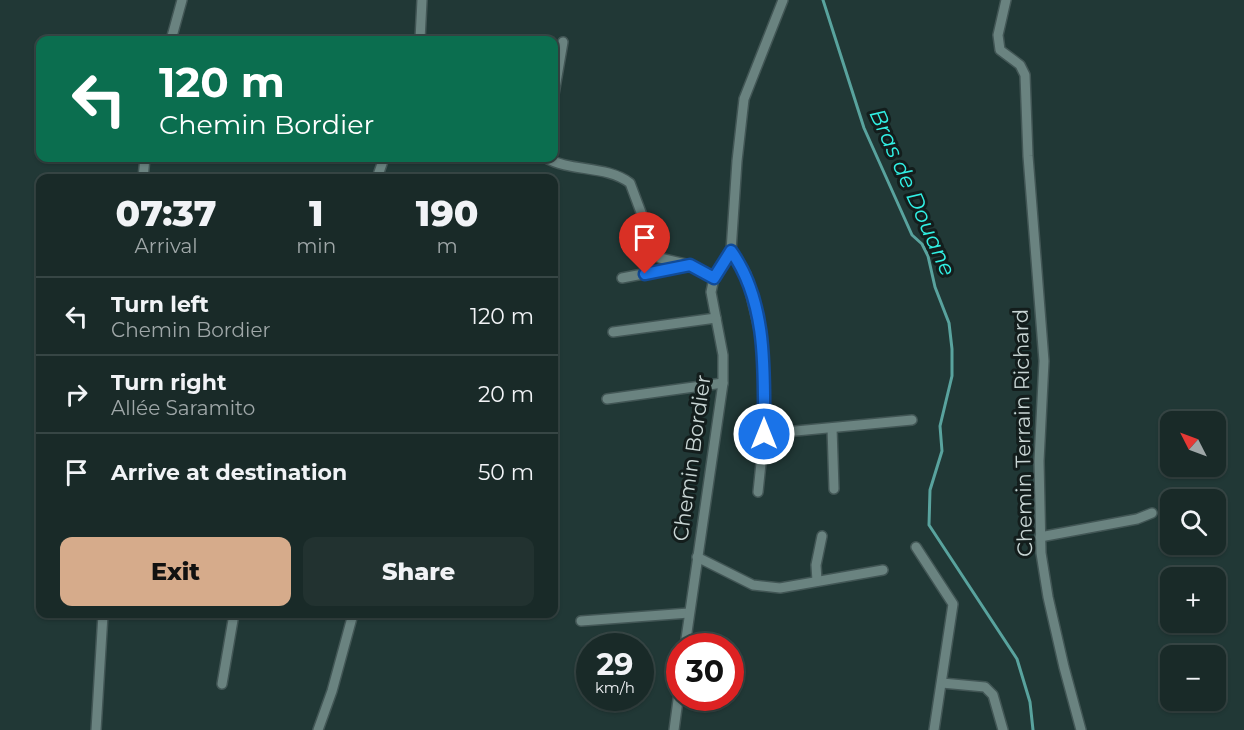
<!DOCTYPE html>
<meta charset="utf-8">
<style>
body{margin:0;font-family:Montserrat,sans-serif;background:#223230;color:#f1f3f6;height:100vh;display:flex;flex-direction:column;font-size:22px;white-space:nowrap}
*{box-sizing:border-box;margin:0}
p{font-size:20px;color:#9fa7a8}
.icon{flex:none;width:33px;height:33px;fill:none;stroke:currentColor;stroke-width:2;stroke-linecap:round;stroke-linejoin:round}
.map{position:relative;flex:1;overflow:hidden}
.side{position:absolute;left:36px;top:174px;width:522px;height:444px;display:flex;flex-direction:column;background:#192a28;border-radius:12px;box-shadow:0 2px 4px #0004,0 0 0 2px #374645}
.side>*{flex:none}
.banner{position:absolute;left:36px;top:36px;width:522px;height:126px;border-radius:12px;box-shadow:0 2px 4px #0004,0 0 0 2px #374645;background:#0b6e4f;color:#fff;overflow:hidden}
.needle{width:39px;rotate:312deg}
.controls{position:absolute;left:1160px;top:411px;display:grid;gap:12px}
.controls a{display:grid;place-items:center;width:66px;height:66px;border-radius:12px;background:#192a28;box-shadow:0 2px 4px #0004,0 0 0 2px #374645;font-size:30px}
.speed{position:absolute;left:576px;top:633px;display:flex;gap:12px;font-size:30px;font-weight:700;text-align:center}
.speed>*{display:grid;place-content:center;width:78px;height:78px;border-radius:50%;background:#192a28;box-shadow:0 2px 4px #0004,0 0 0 2px #374645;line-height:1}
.speed small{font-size:15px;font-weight:400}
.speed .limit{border:9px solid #d22;background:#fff;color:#111}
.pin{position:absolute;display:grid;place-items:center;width:51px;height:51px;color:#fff;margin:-62px -26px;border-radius:50% 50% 50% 0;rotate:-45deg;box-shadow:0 0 6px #0007}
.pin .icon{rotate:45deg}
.me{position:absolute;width:66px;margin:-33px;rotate:0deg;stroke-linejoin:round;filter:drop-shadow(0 0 4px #0008)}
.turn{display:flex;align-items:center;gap:21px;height:126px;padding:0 24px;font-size:27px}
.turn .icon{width:78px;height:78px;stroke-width:2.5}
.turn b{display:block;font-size:42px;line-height:51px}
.eta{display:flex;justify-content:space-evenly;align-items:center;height:102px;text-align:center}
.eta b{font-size:36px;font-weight:800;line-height:42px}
.cta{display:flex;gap:12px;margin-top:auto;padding:12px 24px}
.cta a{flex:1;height:69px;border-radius:12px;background:#d6ab8b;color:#111;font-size:24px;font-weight:800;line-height:69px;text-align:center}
.cta a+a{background:#223230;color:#f1f3f6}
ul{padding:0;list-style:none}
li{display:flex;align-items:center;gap:18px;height:78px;padding:0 24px;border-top:2px solid #374645}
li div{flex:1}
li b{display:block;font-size:22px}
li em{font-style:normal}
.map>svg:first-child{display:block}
</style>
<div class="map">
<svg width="1244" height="730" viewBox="0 0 1244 730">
<rect width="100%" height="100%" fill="#213836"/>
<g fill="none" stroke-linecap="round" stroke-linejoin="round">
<path stroke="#59a39e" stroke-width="3" d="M823 0 864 128 912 235 922 244 928 256 935 287 949 323 952 349V376L940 426 942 451 930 490 929 525 1017 659 1030 702 1033 730"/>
<defs>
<g id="street">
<path d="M1006 0 998 35 1000 50 1020 65 1025 75 1028 156 1044 361 1039 461 1041 553 1048 597 1064 667 1081 730"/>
<path d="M171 40 182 0"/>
<path d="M420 40 422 0"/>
<path d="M554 94 563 42"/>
<path d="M546 158C571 172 606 165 630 183L657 255 660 258 690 265"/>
<path d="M143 178 145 158"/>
<path d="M377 178 384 158"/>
<path d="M731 251 746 274 763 345 764 434 758 492"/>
<path d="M622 278 690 265 714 278"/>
<path d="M613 332 716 318"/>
<path d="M607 399 723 383"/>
<path d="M832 428 834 489"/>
<path d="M764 434 912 420"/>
<path d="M1040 537 1137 519 1152 513"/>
<path d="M916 547 953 604 934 730"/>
<path d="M697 557 753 585 780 588 883 570"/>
<path d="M817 581 816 565 822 536"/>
<path d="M581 621 689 613"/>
<path d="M685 646 723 383V355L711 292 714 278 731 251 737 161 744 99 783 0"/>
<path d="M942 683 985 687 993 695 1003 730"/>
<path d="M222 684 234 614"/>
<path d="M96 730 103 614"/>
<path d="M318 730 332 691 353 614"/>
<path d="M674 730 680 685"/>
</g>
</defs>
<use href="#street" stroke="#425655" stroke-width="12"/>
<use href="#street" stroke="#6a8380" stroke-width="9"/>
</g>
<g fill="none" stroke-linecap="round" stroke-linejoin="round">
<defs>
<path id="route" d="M645 274 690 265 714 278 731 251C768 302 764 374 764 434"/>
</defs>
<use href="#route" stroke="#114b97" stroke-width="15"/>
<use href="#route" stroke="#1a73e8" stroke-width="10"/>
</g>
<g text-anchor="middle" stroke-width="6" stroke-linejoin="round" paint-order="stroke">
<g font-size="21" fill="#c8d5d4" stroke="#131d1c">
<text transform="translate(1023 433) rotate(-91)" y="7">Chemin Terrain Richard</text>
<text transform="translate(692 458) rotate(-82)" y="7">Chemin Bordier</text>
</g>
<g font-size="22" font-style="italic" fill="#31f0e4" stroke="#131d1c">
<text transform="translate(913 192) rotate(66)" y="8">Bras de Douane</text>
</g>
</g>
</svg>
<div class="controls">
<a><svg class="needle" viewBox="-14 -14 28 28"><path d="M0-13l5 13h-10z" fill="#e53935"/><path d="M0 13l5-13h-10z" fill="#9fa7a8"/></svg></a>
<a><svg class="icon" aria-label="search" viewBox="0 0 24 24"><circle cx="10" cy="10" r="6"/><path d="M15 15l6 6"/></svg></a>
<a>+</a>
<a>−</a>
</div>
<div class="speed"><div>29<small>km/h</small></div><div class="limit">30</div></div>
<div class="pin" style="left:645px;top:274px;background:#d93025"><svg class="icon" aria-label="arrive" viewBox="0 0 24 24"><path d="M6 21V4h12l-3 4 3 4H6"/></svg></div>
<svg class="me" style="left:764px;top:434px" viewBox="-20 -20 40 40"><circle r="17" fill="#1a73e8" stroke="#fff" stroke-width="3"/><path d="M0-11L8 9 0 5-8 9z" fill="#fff"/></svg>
<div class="banner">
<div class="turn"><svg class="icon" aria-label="left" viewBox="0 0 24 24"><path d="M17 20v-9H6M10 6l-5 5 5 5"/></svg><div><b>120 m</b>Chemin Bordier</div></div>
</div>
<section class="side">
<div class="eta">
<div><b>07:37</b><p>Arrival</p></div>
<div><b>1</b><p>min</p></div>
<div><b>190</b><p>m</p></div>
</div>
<ul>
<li><svg class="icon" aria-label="left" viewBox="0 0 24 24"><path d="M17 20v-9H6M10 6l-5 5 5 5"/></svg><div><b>Turn left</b><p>Chemin Bordier</p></div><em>120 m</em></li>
<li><svg class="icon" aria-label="right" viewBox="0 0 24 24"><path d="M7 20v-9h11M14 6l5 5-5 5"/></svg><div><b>Turn right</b><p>Allée Saramito</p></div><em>20 m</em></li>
<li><svg class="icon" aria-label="arrive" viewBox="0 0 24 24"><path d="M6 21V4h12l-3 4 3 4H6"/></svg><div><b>Arrive at destination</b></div><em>50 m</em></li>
</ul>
<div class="cta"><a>Exit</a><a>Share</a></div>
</section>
</div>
